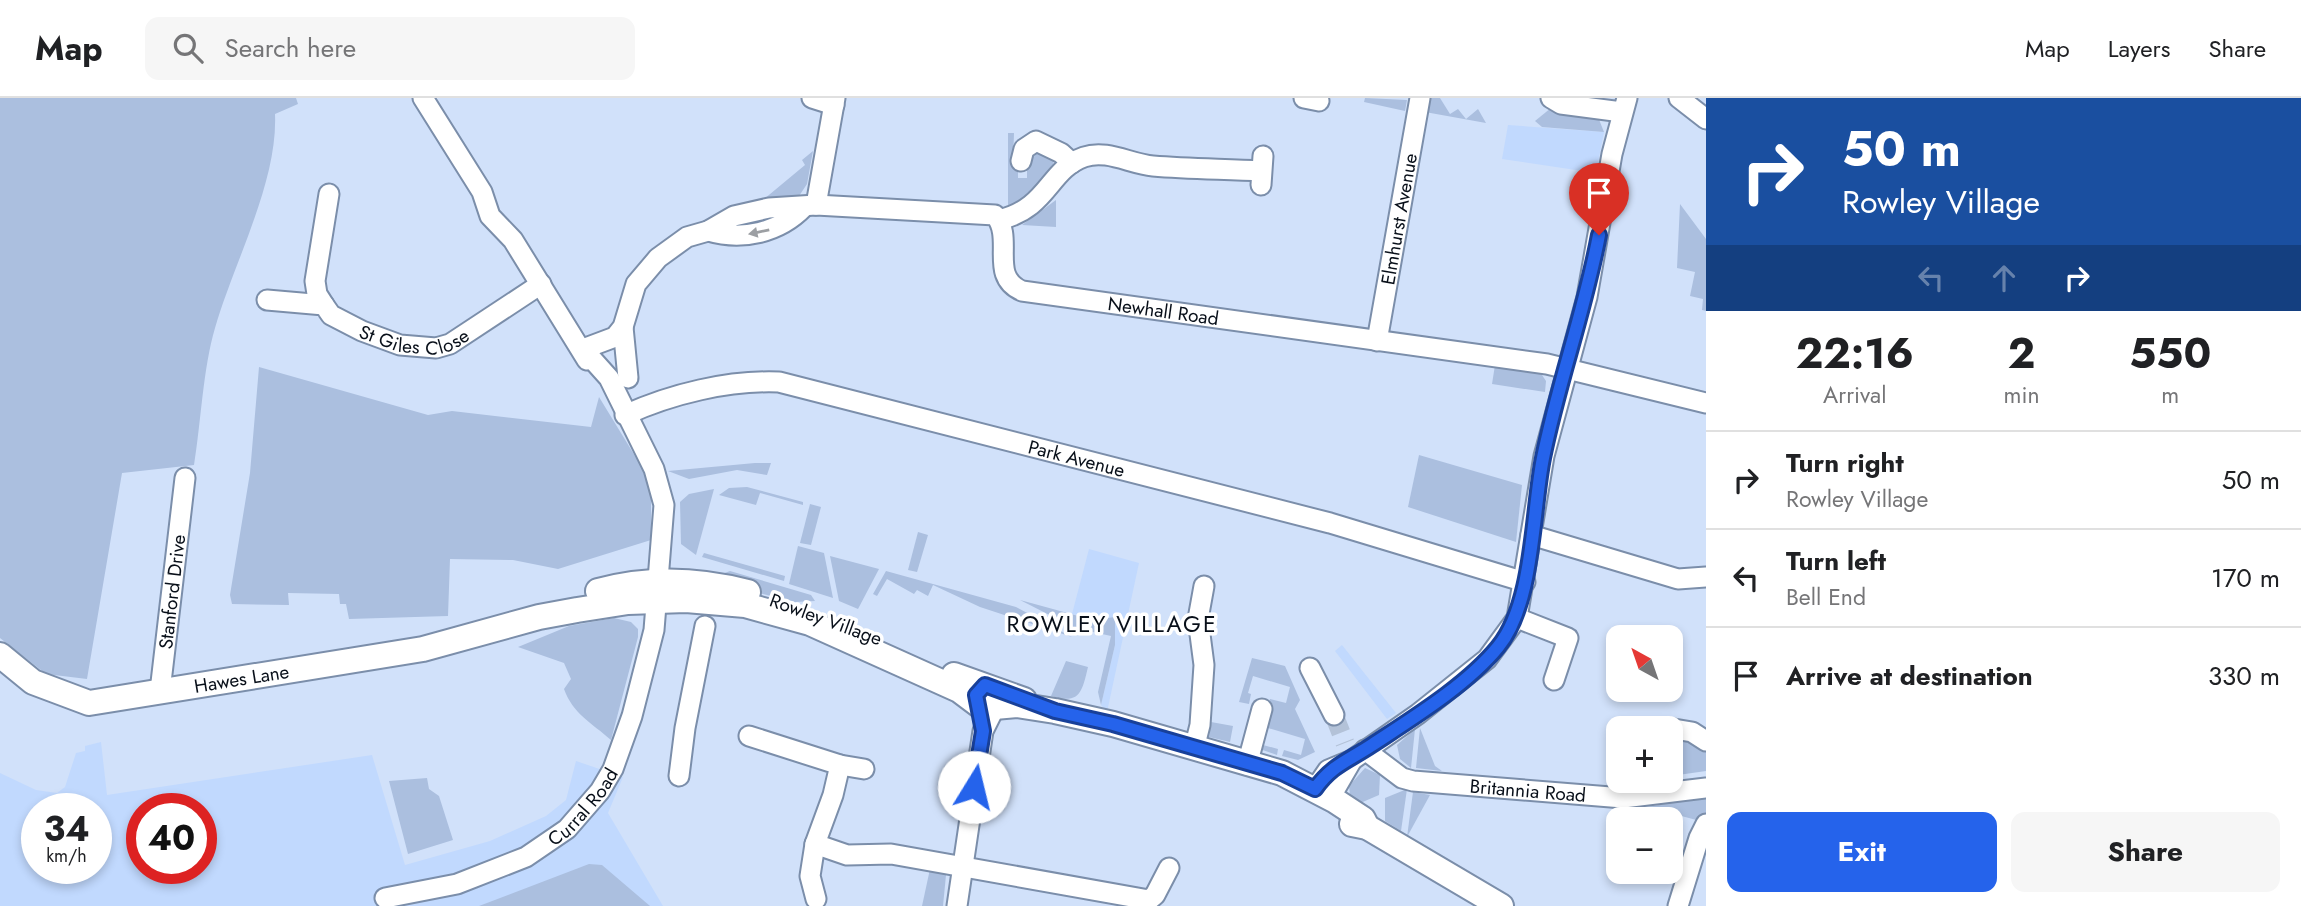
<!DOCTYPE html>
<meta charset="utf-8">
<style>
body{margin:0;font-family:Jost,sans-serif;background:#f6f6f6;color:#202124;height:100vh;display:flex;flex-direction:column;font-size:26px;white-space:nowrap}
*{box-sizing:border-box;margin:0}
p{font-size:23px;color:#757577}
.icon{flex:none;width:38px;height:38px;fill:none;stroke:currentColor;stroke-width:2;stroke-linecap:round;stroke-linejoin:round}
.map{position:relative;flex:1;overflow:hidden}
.side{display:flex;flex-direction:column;background:#fff;width:595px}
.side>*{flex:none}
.hud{background:#1a4fa0;color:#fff;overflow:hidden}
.needle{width:46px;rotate:320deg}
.tools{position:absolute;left:1606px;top:527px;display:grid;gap:14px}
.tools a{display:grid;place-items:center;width:77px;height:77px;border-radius:14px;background:#fff;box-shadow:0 4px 10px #0003;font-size:35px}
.speed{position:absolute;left:21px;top:695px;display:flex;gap:14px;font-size:35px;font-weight:700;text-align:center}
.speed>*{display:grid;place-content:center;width:91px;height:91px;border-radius:50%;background:#fff;box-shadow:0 4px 10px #0003;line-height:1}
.speed small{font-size:18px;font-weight:400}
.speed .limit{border:10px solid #d22;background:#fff;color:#111}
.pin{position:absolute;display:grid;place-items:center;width:60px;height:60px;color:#fff;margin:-72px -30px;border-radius:50% 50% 50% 0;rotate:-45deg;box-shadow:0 0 7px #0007}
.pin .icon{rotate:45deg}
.me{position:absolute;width:77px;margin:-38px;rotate:9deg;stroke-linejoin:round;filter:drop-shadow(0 0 5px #0008)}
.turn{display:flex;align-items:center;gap:24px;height:147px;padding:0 21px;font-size:32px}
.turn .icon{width:91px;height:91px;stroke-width:2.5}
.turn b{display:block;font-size:49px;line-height:60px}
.lanes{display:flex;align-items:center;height:66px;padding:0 21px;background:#0003;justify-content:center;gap:35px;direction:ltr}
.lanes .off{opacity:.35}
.eta{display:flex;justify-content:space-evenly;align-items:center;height:119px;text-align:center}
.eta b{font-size:42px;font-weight:700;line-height:49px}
.cta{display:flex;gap:14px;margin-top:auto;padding:14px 21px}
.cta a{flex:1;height:80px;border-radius:14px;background:#2563eb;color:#fff;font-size:28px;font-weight:700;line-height:80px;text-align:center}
.cta a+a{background:#f6f6f6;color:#202124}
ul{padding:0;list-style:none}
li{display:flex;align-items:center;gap:21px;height:98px;padding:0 21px;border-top:2px solid #e0e0e0}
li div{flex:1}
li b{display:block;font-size:26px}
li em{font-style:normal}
header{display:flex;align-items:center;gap:42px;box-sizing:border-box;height:98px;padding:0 35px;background:#fff;border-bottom:2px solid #e0e0e0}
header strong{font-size:33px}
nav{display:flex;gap:38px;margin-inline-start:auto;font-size:24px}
.search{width:490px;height:63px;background:#f6f6f6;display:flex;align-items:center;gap:18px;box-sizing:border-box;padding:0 24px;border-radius:14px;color:#757577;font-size:26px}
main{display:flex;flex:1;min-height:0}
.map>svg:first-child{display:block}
</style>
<header>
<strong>Map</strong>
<div class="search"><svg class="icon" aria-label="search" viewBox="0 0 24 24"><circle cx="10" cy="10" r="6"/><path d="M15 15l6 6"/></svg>Search here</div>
<nav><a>Map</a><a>Layers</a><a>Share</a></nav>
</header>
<main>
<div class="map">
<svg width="1706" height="808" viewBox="0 0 1706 808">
<rect width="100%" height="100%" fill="#d1e1fa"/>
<g fill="#c1d9fe" fill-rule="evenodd">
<path d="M1508 27 1604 34 1596 75 1502 61Z"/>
<path d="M1089 451 1139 465 1107 614 1101 607 1115 547V520L1093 522 1072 516Z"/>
<path d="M1342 547 1396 615 1387 621 1335 553Z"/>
<path d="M101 644 107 697 372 657 405 767 490 743 546 718 566 702 576 663 623 679 608 715 663 808H0V675L36 692 57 695 65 689 76 655 85 653V648ZM37 710H96V770H37ZM142 710H201V770H142Z"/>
</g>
<g fill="#abbfdf">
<path d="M0 0H296L298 6 275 16C278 84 234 164 215 230 203 270 201 325 194 367L122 375 87 581 46 576 0 540Z"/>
<path d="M1365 0 1407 2 1405 13 1364 4Z"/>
<path d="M1429 0H1440L1450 16 1458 11 1466 21 1478 11 1486 25 1425 14Z"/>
<path d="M1551 10 1598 19 1604 34 1542 29 1535 23Z"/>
<path d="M1008 35H1014L1013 65 1018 66V80H1027V66L1038 54 1054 59C1055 79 1027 106 1008 107Z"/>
<path d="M813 53 807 86 799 98 758 106 805 67 802 62Z"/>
<path d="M1056 102V129L1022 127Z"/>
<path d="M1680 106 1706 141V213L1702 212 1703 201 1690 198 1695 174 1677 170Z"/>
<path d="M1495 267 1540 274 1546 283 1545 294 1492 286Z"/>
<path d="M259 269 428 317 452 313 591 329 599 299 646 376 651 396V442L558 471 513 462 450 461 448 518 349 521 346 506H340L339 496 288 495 289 507 232 506 230 497 250 375Z"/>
<path d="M1419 357 1522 387 1516 444 1408 409Z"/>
<path d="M755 365H771L767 377 737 372 689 381 668 373Z"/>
<path d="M747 389 803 404V407L760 395 756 407 719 397 729 390Z"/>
<path d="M714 391 696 457 681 446 680 404 689 396Z"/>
<path d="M810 406 821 409 811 447 800 445Z"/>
<path d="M918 434 928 437 917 474 908 472Z"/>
<path d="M798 448 824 455 833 500 789 486Z"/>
<path d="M704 455 785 478 784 483 702 459Z"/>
<path d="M830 458 879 471 858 511 839 503Z"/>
<path d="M730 473 811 497 815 503 795 504 706 482Z"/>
<path d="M886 473 1016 509 1072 539 980 509 933 487 928 498 917 492 914 496 887 481 877 498 873 496Z"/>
<path d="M1020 502 1093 522 1115 519V547L1101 607 1098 594 1111 538 1075 530Z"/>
<path d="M614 520 631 524 638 531V539L611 642C592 625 573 616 564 591L571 581 564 565 518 549 569 528Z"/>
<path d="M1252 560 1285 568 1300 602 1295 611 1315 654 1298 662 1282 658 1284 652 1301 657 1305 641 1268 630 1263 647 1278 651 1277 657 1257 650 1270 601 1286 605 1290 589 1253 578 1248 595 1251 596 1249 606 1239 604Z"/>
<path d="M1066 563 1088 569C1082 594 1080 607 1051 598Z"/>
<path d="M1211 624 1233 628 1230 644 1209 639Z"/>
<path d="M1420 630 1435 668 1442 673 1416 670Z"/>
<path d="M1415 631 1411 670 1400 661 1397 647Z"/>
<path d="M1671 634 1706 650V673L1671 678Z"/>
<path d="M1365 670 1380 677 1379 697 1358 706 1350 698 1349 688Z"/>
<path d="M427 680 429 691 439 698 453 742 408 756 389 683Z"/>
<path d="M1407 691 1401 733 1385 723V700Z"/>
<path d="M1413 694 1430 697 1407 739Z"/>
<path d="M1706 698V720L1700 723 1648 709Z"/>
<path d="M589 766 602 767 650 808H479Z"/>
<path d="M930 771 946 777 943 808H922Z"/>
</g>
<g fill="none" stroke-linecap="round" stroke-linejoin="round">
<path stroke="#b3c2d8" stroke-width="19" stroke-dasharray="19 10" stroke-linecap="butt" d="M1334 617 1345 645"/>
<defs>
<g id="minor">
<path d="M423 0 482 94 490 118 513 142 587 262"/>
<path d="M812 0 834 7"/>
<path d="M1304 0 1319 3"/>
<path d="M1551 0 1561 6 1622 14"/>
<path d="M1679 0 1706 21"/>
<path d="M1021 63 1024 51 1036 43 1061 55 1072 65"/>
<path d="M1261 87 1263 58"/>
<path d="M816 107 835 0"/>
<path d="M999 122C1049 110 1048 72 1084 59 1107 51 1130 66 1153 68 1189 71 1225 71 1261 73"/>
<path d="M708 133C742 143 779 135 804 109"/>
<path id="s1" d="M267 202 324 207 331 217 362 233 400 247 436 250 450 246 541 186"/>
<path d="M324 207 317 196 315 183 329 96"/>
<path d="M623 229 628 280"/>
<path id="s2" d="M1377 243 1420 0"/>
<path id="s3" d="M583 251 615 239 623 229 636 186 658 160 687 139 708 133 734 118 769 110 816 107 995 117C1015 141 988 178 1022 193L1547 266 1706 305"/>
<path id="s4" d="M625 317C671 296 728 282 779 284L1330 425 1525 484"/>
<path d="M1531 437 1678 481 1706 479"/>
<path d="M1517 520 1568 540 1554 582"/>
<path d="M1310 570 1334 617"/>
<path id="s5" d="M160 593 185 380"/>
<path d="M1668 630 1692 634 1706 643"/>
<path d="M749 638 840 667 833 697 815 746 847 757 891 756 1149 802 1155 797 1169 770"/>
<path d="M1194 651 1200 627 1204 567 1198 521 1204 488"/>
<path id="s6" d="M1365 652 1402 680 1413 683 1623 700 1706 690"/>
<path d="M840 667 864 671"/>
<path d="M1247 667 1262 611"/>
<path d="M679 678 685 630 705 528"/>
<path d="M1315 691 1328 672 1352 662 1418 616 1487 561 1517 520 1544 358 1587 199 1612 56 1627 0"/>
<path d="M1330 700 1352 662"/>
<path d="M1623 700 1625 682"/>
<path d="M815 746 810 778 816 801"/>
<path id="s7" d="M385 800 457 786 526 759 567 731 600 693 613 671 632 618 654 532 664 407 654 371 609 280 583 251"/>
<path d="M957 808 983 633 996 607"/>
<path d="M1678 808 1699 740 1706 726"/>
</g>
<g id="major">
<path d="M598 493C648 479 698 481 748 494"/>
<path id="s8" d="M0 557 33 584 89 605 423 551 539 519 577 512 628 504 686 502 745 507 810 525 959 592 983 610 1017 607 1055 613 1113 626 1282 675 1334 702 1363 721 1367 729"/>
<path d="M954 577 1024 602"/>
<path d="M1352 726 1367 729 1501 808"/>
</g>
</defs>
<use href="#minor" stroke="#7b8eaa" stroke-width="23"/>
<use href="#major" stroke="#7b8eaa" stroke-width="28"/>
<use href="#minor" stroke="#fff" stroke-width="19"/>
<use href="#major" stroke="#fff" stroke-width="24"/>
</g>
<defs><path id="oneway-solid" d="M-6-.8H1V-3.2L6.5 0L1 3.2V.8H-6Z" transform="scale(1.75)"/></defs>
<use fill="#9c9fa3" href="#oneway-solid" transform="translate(759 134) rotate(168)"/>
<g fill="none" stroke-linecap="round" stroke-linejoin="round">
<defs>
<path id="route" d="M974 689 983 633 976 597 985 587 1055 613 1113 626 1282 675 1315 691C1332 667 1348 663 1372 647 1413 620 1467 587 1498 549 1534 505 1532 415 1543 360 1558 285 1585 212 1599 137"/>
</defs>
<use href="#route" stroke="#184099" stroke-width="18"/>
<use href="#route" stroke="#2563eb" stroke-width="12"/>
</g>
<g text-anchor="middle" stroke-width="7" stroke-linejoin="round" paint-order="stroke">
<g font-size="19" fill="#080f19" stroke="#fff">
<text dy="7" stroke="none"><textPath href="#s2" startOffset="124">Elmhurst Avenue</textPath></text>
<text dy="7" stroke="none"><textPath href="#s3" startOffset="704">Newhall Road</textPath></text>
<text dy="7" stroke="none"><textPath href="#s1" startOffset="159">St Giles Close</textPath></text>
<text dy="7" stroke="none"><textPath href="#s4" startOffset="466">Park Avenue</textPath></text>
<text dy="7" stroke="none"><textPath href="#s5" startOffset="100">Stanford Drive</textPath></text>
<text transform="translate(826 521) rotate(20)" y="7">Rowley Village</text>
<text dy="7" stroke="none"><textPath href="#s8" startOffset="257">Hawes Lane</textPath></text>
<text dy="7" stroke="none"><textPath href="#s6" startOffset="173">Britannia Road</textPath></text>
<text dy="7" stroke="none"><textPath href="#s7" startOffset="224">Curral Road</textPath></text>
</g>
<g font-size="23" letter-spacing="2" fill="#080f19" stroke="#fff">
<text x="1112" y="534">ROWLEY VILLAGE</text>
</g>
</g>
</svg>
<div class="tools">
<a><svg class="needle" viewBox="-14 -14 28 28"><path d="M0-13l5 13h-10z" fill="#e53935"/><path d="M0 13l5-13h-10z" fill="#757577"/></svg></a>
<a>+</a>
<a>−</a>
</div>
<div class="speed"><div>34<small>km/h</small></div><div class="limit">40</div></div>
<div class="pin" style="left:1599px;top:137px;background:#d93025"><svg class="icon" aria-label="arrive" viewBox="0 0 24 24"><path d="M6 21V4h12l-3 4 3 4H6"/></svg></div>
<svg class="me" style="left:974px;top:689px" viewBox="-20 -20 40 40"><circle r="19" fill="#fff"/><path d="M0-13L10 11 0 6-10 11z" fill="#2563eb"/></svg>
</div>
<section class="side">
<div class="hud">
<div class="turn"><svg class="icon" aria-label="right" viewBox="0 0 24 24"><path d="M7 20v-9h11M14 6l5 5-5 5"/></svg><div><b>50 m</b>Rowley Village</div></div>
<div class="lanes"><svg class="icon off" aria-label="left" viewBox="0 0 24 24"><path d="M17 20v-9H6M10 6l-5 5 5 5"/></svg><svg class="icon off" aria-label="ahead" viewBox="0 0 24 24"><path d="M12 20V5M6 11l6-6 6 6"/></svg><svg class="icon" aria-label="right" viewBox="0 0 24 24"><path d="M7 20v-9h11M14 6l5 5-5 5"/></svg></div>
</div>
<div class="eta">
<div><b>22:16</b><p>Arrival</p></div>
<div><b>2</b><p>min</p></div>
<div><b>550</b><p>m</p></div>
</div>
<ul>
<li><svg class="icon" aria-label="right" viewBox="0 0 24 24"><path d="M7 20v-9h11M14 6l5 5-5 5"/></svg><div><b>Turn right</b><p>Rowley Village</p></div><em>50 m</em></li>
<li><svg class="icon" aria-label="left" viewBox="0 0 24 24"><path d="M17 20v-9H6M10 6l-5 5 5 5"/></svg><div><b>Turn left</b><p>Bell End</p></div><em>170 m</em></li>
<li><svg class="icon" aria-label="arrive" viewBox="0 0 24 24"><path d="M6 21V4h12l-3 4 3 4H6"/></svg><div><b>Arrive at destination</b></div><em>330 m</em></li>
</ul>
<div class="cta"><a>Exit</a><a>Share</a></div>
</section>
</main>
